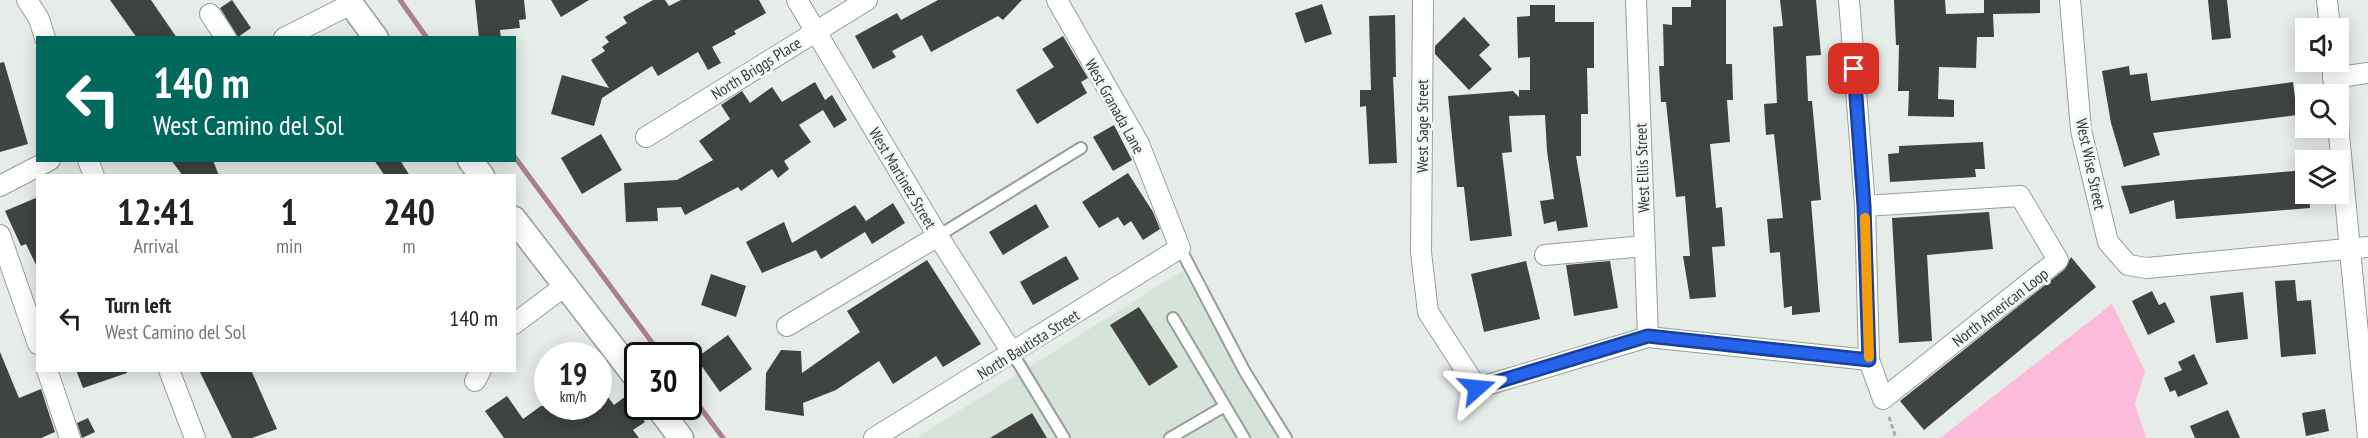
<!DOCTYPE html>
<style>
body{margin:0;font-family:"PT Sans Narrow",sans-serif;background:#f2f2f2;color:#222;height:100vh;display:flex;flex-direction:column;font-size:22px;white-space:nowrap}
*{box-sizing:border-box;margin:0}
p{font-size:20px;color:#767676}
.icon{flex:none;width:33px;height:33px;fill:none;stroke:currentColor;stroke-width:2;stroke-linecap:round;stroke-linejoin:round}
.map{position:relative;flex:1;overflow:hidden}
.details{position:absolute;left:36px;top:174px;width:480px;height:198px;display:flex;flex-direction:column;background:#fff;border-radius:0px;box-shadow:0 3px 15px #0003}
.details>*{flex:none}
.guide{position:absolute;left:36px;top:36px;width:480px;height:126px;border-radius:0px;box-shadow:0 3px 15px #0003;background:#00695c;color:#fff;overflow:hidden}
.controls{position:absolute;left:2295px;top:18px;display:grid;gap:12px}
.controls a{display:grid;place-items:center;width:54px;height:54px;border-radius:0px;background:#fff;box-shadow:0 3px 15px #0003;font-size:30px}
.speed{position:absolute;left:534px;top:342px;display:flex;gap:12px;font-size:30px;font-weight:700;text-align:center}
.speed>*{display:grid;place-content:center;width:78px;height:78px;border-radius:50%;background:#fff;box-shadow:0 3px 15px #0003;line-height:1}
.speed small{font-size:15px;font-weight:400}
.speed .limit{border:3px solid #111;border-radius:9px;background:#fff;color:#111}
.pin{position:absolute;display:grid;place-items:center;width:51px;height:51px;color:#fff;margin:-26px;border-radius:12px;box-shadow:0 3px 9px #0006}
.me{position:absolute;width:66px;margin:-33px;rotate:72deg;stroke-linejoin:round;filter:drop-shadow(0 0 4px #0008)}
.turn{display:flex;align-items:center;gap:21px;height:126px;padding:0 18px;font-size:27px}
.turn .icon{width:78px;height:78px;stroke-width:2.5}
.turn b{display:block;font-size:42px;line-height:51px}
.eta{display:flex;justify-content:space-evenly;align-items:center;height:102px;text-align:center}
.eta b{font-size:36px;font-weight:600;line-height:42px}
ul{padding:0;list-style:none}
li{display:flex;align-items:center;gap:18px;height:84px;padding:0 18px}
li div{flex:1}
li b{display:block;font-size:22px}
li em{font-style:normal}
.map>svg:first-child{display:block}
</style>
<div class="map">
<svg width="2368" height="438" viewBox="0 0 2368 438">
<rect width="100%" height="100%" fill="#e6ece8"/>
<path fill="#d5e3da" d="M1182 271 1285 438H916Z"/>
<path fill="#fcbbd8" d="M2112 304 2145 371 2135 404 2146 438H1940Z"/>
<g fill="none" stroke-linecap="round" stroke-linejoin="round">
<g stroke="#ad7e93" stroke-width="5">
<path d="M400 0 427 38"/>
<path d="M514 156 662 356"/>
<path d="M688 391 723 438"/>
</g>
</g>
<g fill="#3f4440">
<path d="M110 0H151L177 38H137Z"/>
<path d="M232 0 251 28 238 37 220 8Z"/>
<path d="M475 0H524L526 19 519 20 520 28 500 30 501 38H479Z"/>
<path d="M551 0H589L561 17Z"/>
<path d="M653 0H665L669 6 681 0H759L766 13 734 31 736 34 712 47 721 63 708 70 698 52 658 76 652 66 602 98 594 126 551 114 562 75 609 88 591 60 605 51 602 47 609 42 605 37 627 23 623 17Z"/>
<path d="M938 0H1022L1003 20 998 16 931 52 922 35 892 51 896 57 873 69 855 36 897 13 901 20Z"/>
<path d="M1691 0H1726V64H1732L1733 100H1727L1730 142 1710 144 1716 208 1722 207 1725 246 1712 247 1716 297 1690 299 1683 256H1690L1685 196 1676 197 1666 102H1661L1659 66H1664L1663 24 1672 25V7H1691Z"/>
<path d="M1780 0H1816L1821 55 1806 56 1808 101H1812L1821 200 1811 201 1820 312 1792 315V306L1784 308 1780 252 1770 253 1767 219 1783 218 1774 134 1766 135 1764 104 1777 103 1773 27 1783 26Z"/>
<path d="M1894 0H1945L1946 14 1984 13V0H2040V13L1993 14 1994 37H1977L1976 68 1939 67 1938 99 1954 100V117L1908 116 1909 91H1898L1899 45H1896Z"/>
<path d="M2208 0H2227L2231 38 2212 40Z"/>
<path d="M1322 4 1332 34 1305 43 1295 13Z"/>
<path d="M1530 5H1555V22H1594V68H1587L1588 114H1581V156H1576L1588 227 1558 231 1556 221 1544 224 1540 201 1554 199 1547 151 1545 115 1509 116 1512 152 1502 153 1512 236 1470 241 1464 187H1457L1448 96 1513 91 1519 97V90H1530V57L1518 58 1517 17 1530 16Z"/>
<path d="M1395 15 1396 77H1393L1397 163 1369 164 1366 106 1360 107V90H1371L1369 16Z"/>
<path d="M1464 17 1490 45 1479 55 1492 69 1469 90 1435 54V46Z"/>
<path d="M1063 36 1088 78 1081 82 1087 93 1037 124 1016 90 1054 67 1042 49Z"/>
<path d="M4 62 28 144 0 152V63Z"/>
<path d="M2129 66 2130 75 2147 73 2151 101 2293 82 2297 115 2153 133 2160 155 2124 167 2111 123 2102 71Z"/>
<path d="M815 82 825 100 832 95 847 120 834 128 823 110 799 125 811 142 784 161 789 169 778 178 772 169 741 191 738 187 685 215 681 207 657 208 658 221 626 222 624 183 677 180 713 160 699 141 730 119 721 105 742 91 750 103 772 87 782 102Z"/>
<path d="M1114 125 1132 160 1113 171 1093 137Z"/>
<path d="M601 134 622 170 582 194 561 158Z"/>
<path d="M1983 142 1985 169H1975L1976 177 1890 182 1888 154 1899 153V146Z"/>
<path d="M171 160H213L219 176H183Z"/>
<path d="M374 160H400L410 176H385Z"/>
<path d="M2306 170V194H2309L2310 208 2176 219 2174 200 2130 214 2121 186Z"/>
<path d="M1128 173 1153 212 1160 229 1143 240 1131 221 1124 226 1118 217 1099 228 1082 202Z"/>
<path d="M38 197V269L26 244 21 246 5 211Z"/>
<path d="M893 203 905 223 872 244 865 232 821 259 816 250 762 273 746 242 784 222 792 243 855 205 866 221Z"/>
<path d="M1036 204 1049 227 1003 255 989 232Z"/>
<path d="M1989 212 1993 249 1927 255 1932 341 1899 343 1892 218Z"/>
<path d="M1066 256 1079 279 1033 305 1020 282Z"/>
<path d="M2071 257 2096 287 1924 430 1900 401 2065 269Z"/>
<path d="M927 260 981 344 943 367 936 356 893 384 879 361 836 390 803 403 804 416 765 410 766 373 781 350 801 351 802 373 860 332 847 311Z"/>
<path d="M1526 261 1540 319 1484 332 1471 274Z"/>
<path d="M1610 261 1618 308 1574 316 1566 265Z"/>
<path d="M711 274 746 286 736 317 701 305Z"/>
<path d="M2295 280 2297 301 2311 300 2316 354 2281 357 2275 281Z"/>
<path d="M2152 291 2159 305 2165 302 2175 322 2148 335 2132 301Z"/>
<path d="M2243 292 2248 339 2216 343 2210 296Z"/>
<path d="M1139 307 1178 367 1149 386 1110 325Z"/>
<path d="M728 335 752 369 720 392 696 358Z"/>
<path d="M0 352 19 398 41 389 55 432 41 438H0Z"/>
<path d="M2194 354 2208 384 2178 397 2175 390 2170 392 2164 378 2182 370 2178 362Z"/>
<path d="M76 370H127V373L83 388Z"/>
<path d="M199 370H251L277 429 252 438H232Z"/>
<path d="M598 384 614 405 626 396 645 422 633 430 639 438H504L485 411 507 396 523 419 541 406H598Z"/>
<path d="M2325 409 2329 431 2306 436 2302 413Z"/>
<path d="M2228 410 2240 438H2195L2190 426Z"/>
<path d="M1032 413 1047 438H990Z"/>
<path d="M88 418 95 432 82 438 77 423Z"/>
</g>
<g fill="none" stroke-linecap="round" stroke-linejoin="round">
<defs>
<g id="service">
<path d="M938 236 1081 148"/>
<path d="M1180 248 1245 372 1286 438"/>
<path d="M1173 318 1244 438"/>
<path d="M1013 354 1064 438"/>
<path d="M1170 438 1225 406"/>
</g>
<g id="minor">
<path d="M27 0 39 19 45 38"/>
<path d="M797 0 938 236 1013 354"/>
<path d="M1423 0 1421 252 1428 312 1477 388 1648 337 1869 360"/>
<path d="M1636 0 1648 337"/>
<path d="M1849 0 1865 206 1869 360 1883 399 2058 260 2020 196 1865 206"/>
<path d="M2070 0 2081 130 2108 242 2128 265 2147 268 2368 247"/>
<path d="M2327 0 2330 28"/>
<path d="M210 14 226 38"/>
<path d="M284 38 351 4"/>
<path d="M2332 62 2335 94"/>
<path d="M2333 78 2368 73"/>
<path d="M2338 124 2368 438"/>
<path d="M646 137 867 0"/>
<path d="M88 160 94 176"/>
<path d="M0 186 50 160"/>
<path d="M0 235 38 344"/>
<path d="M1545 255 1645 246"/>
<path d="M514 324 566 285"/>
<path d="M787 326 938 236"/>
<path d="M47 370 70 438"/>
<path d="M169 370 195 438"/>
<path d="M475 381 481 370"/>
<path d="M874 438 1180 248 1139 144 1057 0"/>
</g>
<g id="tertiary">
<path d="M348 0 376 38"/>
<path d="M470 160 482 176"/>
<path d="M514 219 638 380"/>
<path d="M657 406 681 438"/>
</g>
</defs>
<use href="#service" stroke="#989e9a" stroke-width="14"/>
<use href="#minor" stroke="#989e9a" stroke-width="22"/>
<use href="#tertiary" stroke="#989e9a" stroke-width="27"/>
<path stroke="#a9adaa" stroke-width="3" stroke-dasharray="4.5 3" stroke-linecap="butt" d="M1889 417 1896 438"/>
<use href="#service" stroke="#fff" stroke-width="10"/>
<use href="#minor" stroke="#fff" stroke-width="20"/>
<use href="#tertiary" stroke="#fff" stroke-width="24"/>
</g>
<g fill="none" stroke-linecap="round" stroke-linejoin="round">
<defs>
<path id="route" d="M1477 388 1648 336 1869 360 1864 206 1854 69"/>
</defs>
<use href="#route" stroke="#184099" stroke-width="15"/>
<use href="#route" stroke="#2563eb" stroke-width="10"/>
<path stroke="#f59e0b" stroke-width="10" d="M1865 218 1869 357"/>
</g>
<g text-anchor="middle" stroke-width="6" stroke-linejoin="round" paint-order="stroke">
<g font-size="16" fill="#383a39" stroke="#f3f9f5">
<text transform="translate(756 68) rotate(-32)" y="6">North Briggs Place</text>
<text transform="translate(1115 106) rotate(61)" y="6">West Granada Lane</text>
<text transform="translate(1422 126) rotate(-90)" y="6">West Sage Street</text>
<text transform="translate(2091 164) rotate(78)" y="6">West Wise Street</text>
<text transform="translate(1642 168) rotate(-92)" y="6">West Ellis Street</text>
<text transform="translate(903 178) rotate(59)" y="6">West Martinez Street</text>
<text transform="translate(2000 307) rotate(-38)" y="6">North American Loop</text>
<text transform="translate(1028 344) rotate(-32)" y="6">North Bautista Street</text>
</g>
</g>
</svg>
<div class="controls">
<a><svg class="icon" aria-label="sound" viewBox="0 0 24 24"><path d="M4 9h4l5-4v14l-5-4H4zM17 9q2 3 0 6"/></svg></a>
<a><svg class="icon" aria-label="search" viewBox="0 0 24 24"><circle cx="10" cy="10" r="6"/><path d="M15 15l6 6"/></svg></a>
<a><svg class="icon" aria-label="layers" viewBox="0 0 24 24"><path d="M12 4l9 5-9 5-9-5zM3 14l9 5 9-5"/></svg></a>
</div>
<div class="speed"><div>19<small>km/h</small></div><div class="limit">30</div></div>
<div class="pin" style="left:1854px;top:69px;background:#d93025"><svg class="icon" aria-label="arrive" viewBox="0 0 24 24"><path d="M6 21V4h12l-3 4 3 4H6"/></svg></div>
<svg class="me" style="left:1477px;top:388px" viewBox="-20 -20 40 40"><path d="M0-17L14 15 0 8-14 15z" fill="#2563eb" stroke="#fff" stroke-width="4"/></svg>
<div class="guide">
<div class="turn"><svg class="icon" aria-label="left" viewBox="0 0 24 24"><path d="M17 20v-9H6M10 6l-5 5 5 5"/></svg><div><b>140 m</b>West Camino del Sol</div></div>
</div>
<section class="details">
<div class="eta">
<div><b>12:41</b><p>Arrival</p></div>
<div><b>1</b><p>min</p></div>
<div><b>240</b><p>m</p></div>
</div>
<ul>
<li><svg class="icon" aria-label="left" viewBox="0 0 24 24"><path d="M17 20v-9H6M10 6l-5 5 5 5"/></svg><div><b>Turn left</b><p>West Camino del Sol</p></div><em>140 m</em></li>
</ul>
</section>
</div>
